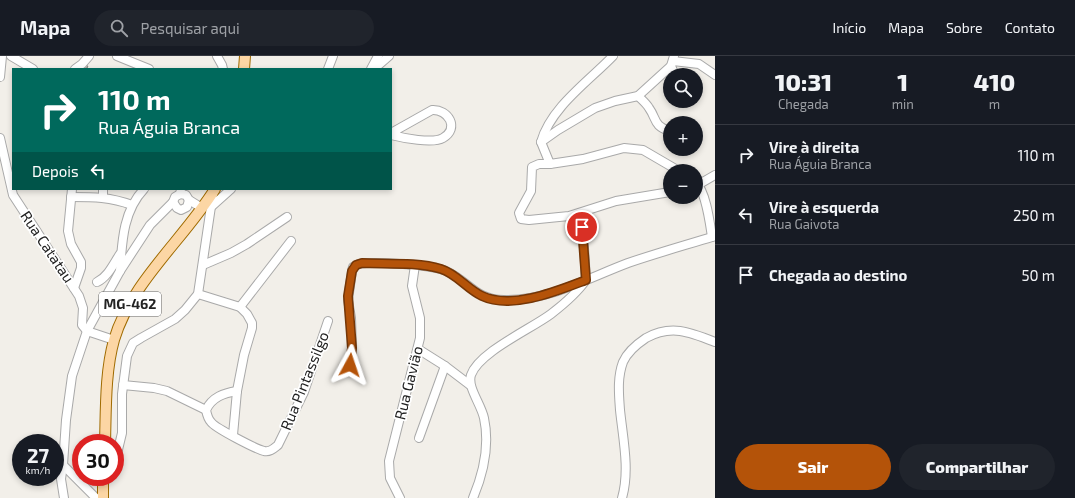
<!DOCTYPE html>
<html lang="pt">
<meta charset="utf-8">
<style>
body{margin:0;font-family:"Exo 2",sans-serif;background:#20242c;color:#f1f3f6;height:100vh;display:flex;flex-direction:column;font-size:15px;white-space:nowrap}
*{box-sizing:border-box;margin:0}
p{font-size:13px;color:#9ea1a6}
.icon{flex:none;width:22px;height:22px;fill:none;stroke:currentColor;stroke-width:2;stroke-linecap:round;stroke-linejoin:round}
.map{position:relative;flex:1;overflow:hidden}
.drawer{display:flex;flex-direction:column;background:#171b24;width:360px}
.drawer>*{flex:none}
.top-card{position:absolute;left:12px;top:12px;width:380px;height:122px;border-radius:0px;box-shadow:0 2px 6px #0003;background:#00695c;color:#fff;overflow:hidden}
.buttons{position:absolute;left:663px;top:12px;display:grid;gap:8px}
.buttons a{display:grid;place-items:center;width:40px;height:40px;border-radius:50%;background:#171b24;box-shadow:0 2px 6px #0003;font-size:20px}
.speed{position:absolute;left:12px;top:378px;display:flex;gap:8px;font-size:20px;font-weight:700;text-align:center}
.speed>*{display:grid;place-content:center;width:52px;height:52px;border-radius:50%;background:#171b24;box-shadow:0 2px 6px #0003;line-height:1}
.speed small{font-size:10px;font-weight:400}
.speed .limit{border:6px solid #d22;background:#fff;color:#111}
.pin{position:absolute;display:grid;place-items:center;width:34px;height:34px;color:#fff;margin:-17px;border:2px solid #fff;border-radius:50%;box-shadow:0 1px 4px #0007}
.me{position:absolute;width:44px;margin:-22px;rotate:5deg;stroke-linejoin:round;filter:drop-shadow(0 0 3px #0008)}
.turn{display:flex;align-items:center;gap:14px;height:84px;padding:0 20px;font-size:18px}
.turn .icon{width:52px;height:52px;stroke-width:2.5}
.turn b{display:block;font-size:28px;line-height:34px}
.then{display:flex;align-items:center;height:38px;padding:0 20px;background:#0003;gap:8px;font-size:15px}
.eta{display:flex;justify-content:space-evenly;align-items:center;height:68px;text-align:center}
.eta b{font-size:24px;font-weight:800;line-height:28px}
.cta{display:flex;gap:8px;margin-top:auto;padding:8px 20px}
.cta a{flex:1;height:46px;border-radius:24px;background:#b45309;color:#fff;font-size:16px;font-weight:800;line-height:46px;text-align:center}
.cta a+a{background:#20242c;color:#f1f3f6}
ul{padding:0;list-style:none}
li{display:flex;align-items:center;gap:12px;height:60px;padding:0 20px;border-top:1px solid #363941}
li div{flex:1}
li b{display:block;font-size:15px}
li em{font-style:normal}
header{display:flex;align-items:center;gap:24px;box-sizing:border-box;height:56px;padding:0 20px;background:#171b24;border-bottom:1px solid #363941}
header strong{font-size:19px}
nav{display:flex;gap:22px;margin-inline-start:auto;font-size:14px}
.search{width:280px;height:36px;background:#20242c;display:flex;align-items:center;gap:10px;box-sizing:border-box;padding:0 14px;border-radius:22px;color:#9ea1a6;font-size:15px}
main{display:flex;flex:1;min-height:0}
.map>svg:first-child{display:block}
</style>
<header>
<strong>Mapa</strong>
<div class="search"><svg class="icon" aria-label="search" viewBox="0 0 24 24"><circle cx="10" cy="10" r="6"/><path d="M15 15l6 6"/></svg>Pesquisar aqui</div>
<nav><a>Início</a><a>Mapa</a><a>Sobre</a><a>Contato</a></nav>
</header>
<main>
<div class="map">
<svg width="715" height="442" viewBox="0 0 715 442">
<rect width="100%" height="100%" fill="#f2efe9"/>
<path fill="#c7bfb8" stroke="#8b8681" d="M84 5 88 11 85 13H77L75 10Z"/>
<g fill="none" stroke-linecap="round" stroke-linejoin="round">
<defs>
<g id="minor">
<path d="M11 0 33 13"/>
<path d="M117 0 149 13"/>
<path d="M217 0 222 9 223 13"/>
<path d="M613 0C589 25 551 51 541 86L550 108 583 103 624 92 643 94 679 115"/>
<path d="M673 5 699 8 715 19"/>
<path d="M671 10 675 19"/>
<path d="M75 13 82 8 89 0"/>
<path d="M328 13 333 0"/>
<path d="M371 13 378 0"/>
<path d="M374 13 389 0"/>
<path d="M0 21 2 0"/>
<path d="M638 40C642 44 646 47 649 52 657 63 653 70 670 75"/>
<path d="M391 77 432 54C448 53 460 72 443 82 433 88 403 82 391 79"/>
<path d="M0 82 13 139 79 240 83 252 82 269 87 275 114 284"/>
<path d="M541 86 558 74 595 52 615 45 638 40 671 10 674 0"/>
<path d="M550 108H539L532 111 531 135 519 157 521 163 529 164 569 160 616 145 670 136"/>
<path d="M696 127C706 135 710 168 712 181"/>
<path d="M696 130 715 119"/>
<path d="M72 133 68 175 71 188 81 206V212L74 232"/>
<path d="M180 138 186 139 189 144 202 152"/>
<path d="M71 141C94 141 110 141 132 149"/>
<path d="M103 141V133"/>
<path d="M173 146 177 152 181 154 187 151 189 144"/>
<path d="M212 150 231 133"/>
<path d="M580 157 584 192 586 224"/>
<path d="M203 209 231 197 247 188 287 161"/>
<path d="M120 215C122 186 123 155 144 133"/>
<path d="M97 226C108 221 114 207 120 198"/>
<path d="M198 238 240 251 247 258 252 267V272L244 299 237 335 233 379"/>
<path d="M240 251 291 185"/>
<path d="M418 293 445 310 470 329"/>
<path d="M350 309 352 292 351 262 348 244 352 215 353 211 359 208C375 205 432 209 446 215 469 225 475 244 504 244 548 245 588 222 628 207 657 197 686 189 715 180"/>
<path d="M123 329 154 332 167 335 206 354"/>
<path d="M237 335C224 337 212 341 206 354 207 359 208 363 211 366 215 372 256 393 264 395 270 396 273 393 278 389L304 336 328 265"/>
<path d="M419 382 445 310"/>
<path d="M115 406 122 377V338L127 300 133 287 141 282 175 263 185 254 198 238 213 137"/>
<path d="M63 409 96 442"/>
<path d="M64 442 61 423 63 409 66 364 72 320 87 275 120 215 150 169 173 146 175 141 180 138 181 133"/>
<path d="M400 442 390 422 389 405 420 282V262L412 230 415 209"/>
<path d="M473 442C484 416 490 390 484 362 481 348 467 331 471 319 479 296 531 273 551 258 564 248 577 237 586 224"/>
<path d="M622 442C630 414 623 383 620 354 619 339 617 322 623 306 627 297 637 288 646 282 671 268 690 276 715 286"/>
</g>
<g id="major">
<path d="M244 13 245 0"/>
<path d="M105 387C106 354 105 316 114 284 131 226 184 183 215 133"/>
<path d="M103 442V421"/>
</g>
</defs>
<use href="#minor" stroke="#a9a9a9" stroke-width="10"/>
<use href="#major" stroke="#a06b00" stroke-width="12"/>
<use href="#minor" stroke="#fff" stroke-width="8"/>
<use href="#major" stroke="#fcd6a4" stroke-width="10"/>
</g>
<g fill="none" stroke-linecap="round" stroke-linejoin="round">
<defs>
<path id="route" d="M350 309 352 292 348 240 352 215 356 209 362 207C387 208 418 206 441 213 457 218 467 233 482 240 512 254 557 235 586 224L582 171"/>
</defs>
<use href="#route" stroke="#753606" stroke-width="10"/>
<use href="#route" stroke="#b45309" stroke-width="7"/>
</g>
<g text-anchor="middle" stroke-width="3.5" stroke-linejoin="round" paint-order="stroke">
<rect fill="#fff" stroke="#646464" stroke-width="1" x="99" y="236" width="62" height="24" rx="3"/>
<g font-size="14" font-weight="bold" fill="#222">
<text x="130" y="253">MG-462</text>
</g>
<g font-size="15" fill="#222" stroke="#fff">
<text transform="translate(47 191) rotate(56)" y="5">Rua Catatau</text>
<text transform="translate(305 325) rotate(-68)" y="5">Rua Pintassilgo</text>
<text transform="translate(409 327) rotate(-76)" y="5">Rua Gavião</text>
</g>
</g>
</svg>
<div class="buttons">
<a><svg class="icon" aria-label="search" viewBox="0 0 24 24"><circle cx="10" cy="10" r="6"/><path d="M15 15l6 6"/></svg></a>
<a>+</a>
<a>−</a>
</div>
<div class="speed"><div>27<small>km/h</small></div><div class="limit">30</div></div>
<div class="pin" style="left:582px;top:171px;background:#d93025"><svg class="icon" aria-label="arrive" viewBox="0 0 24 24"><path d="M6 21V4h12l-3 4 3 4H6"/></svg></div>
<svg class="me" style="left:350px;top:309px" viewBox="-20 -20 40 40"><path d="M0-17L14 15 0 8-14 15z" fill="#b45309" stroke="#fff" stroke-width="4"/></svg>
<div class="top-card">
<div class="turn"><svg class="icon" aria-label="right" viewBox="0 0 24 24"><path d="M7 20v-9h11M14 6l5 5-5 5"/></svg><div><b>110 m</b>Rua Águia Branca</div></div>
<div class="then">Depois<svg class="icon" aria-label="left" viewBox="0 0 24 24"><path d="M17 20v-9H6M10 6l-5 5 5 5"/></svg></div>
</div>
</div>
<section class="drawer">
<div class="eta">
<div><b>10:31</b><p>Chegada</p></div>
<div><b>1</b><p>min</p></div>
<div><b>410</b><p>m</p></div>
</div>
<ul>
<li><svg class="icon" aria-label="right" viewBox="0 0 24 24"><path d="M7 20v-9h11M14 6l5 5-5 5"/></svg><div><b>Vire à direita</b><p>Rua Águia Branca</p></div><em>110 m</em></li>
<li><svg class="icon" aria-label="left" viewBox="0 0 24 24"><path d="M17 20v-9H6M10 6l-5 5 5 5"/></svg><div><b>Vire à esquerda</b><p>Rua Gaivota</p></div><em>250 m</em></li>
<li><svg class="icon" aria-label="arrive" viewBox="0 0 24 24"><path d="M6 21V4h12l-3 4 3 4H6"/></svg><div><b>Chegada ao destino</b></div><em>50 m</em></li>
</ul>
<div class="cta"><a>Sair</a><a>Compartilhar</a></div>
</section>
</main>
